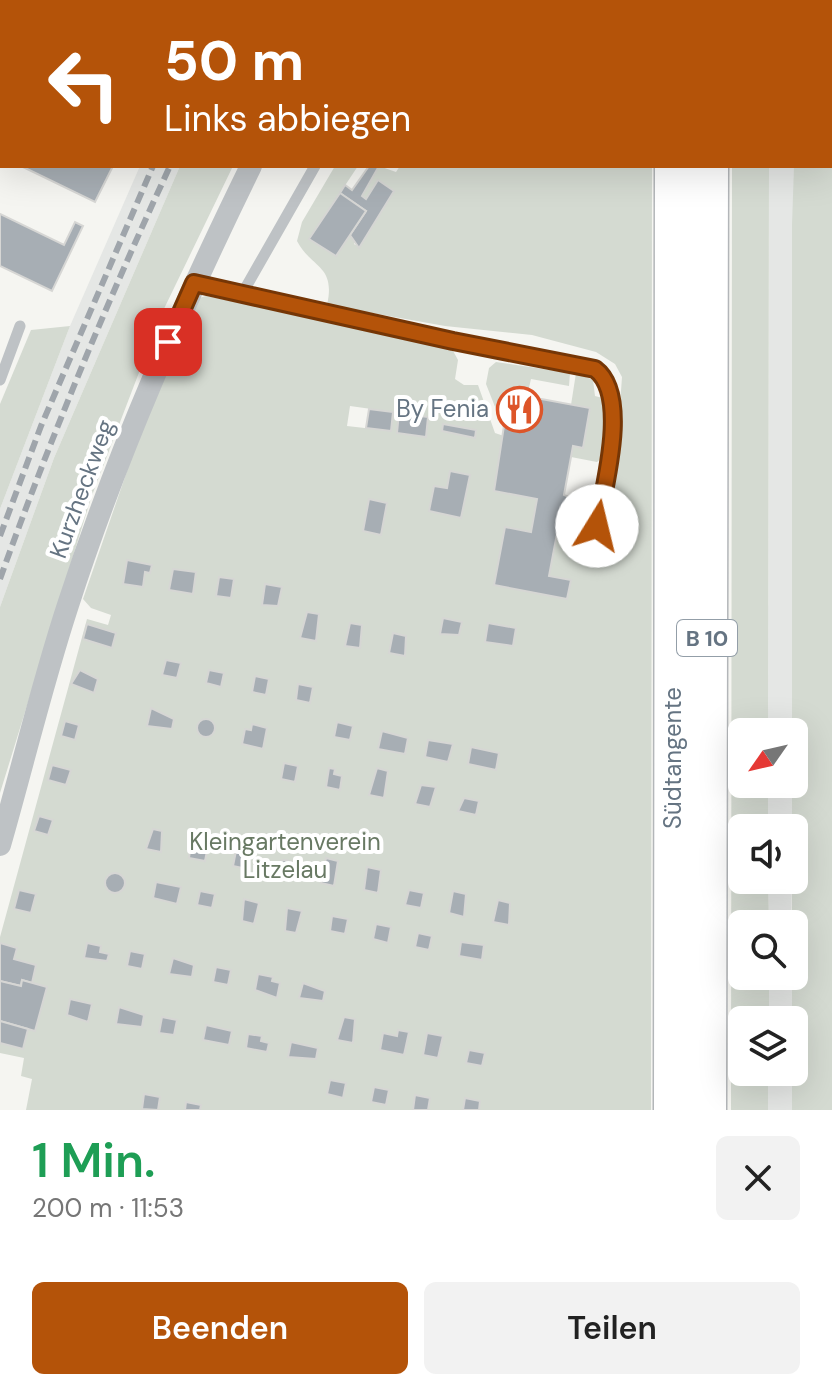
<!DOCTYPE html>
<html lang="de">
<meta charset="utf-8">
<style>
body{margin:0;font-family:"DM Sans",sans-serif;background:#f2f2f2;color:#222;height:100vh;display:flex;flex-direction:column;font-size:30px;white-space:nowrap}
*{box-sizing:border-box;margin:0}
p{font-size:26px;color:#767676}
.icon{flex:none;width:44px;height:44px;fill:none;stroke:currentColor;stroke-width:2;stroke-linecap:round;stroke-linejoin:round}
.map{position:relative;height:1110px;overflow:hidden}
.drawer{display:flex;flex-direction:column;background:#fff;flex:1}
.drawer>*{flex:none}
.guide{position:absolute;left:0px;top:0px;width:832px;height:168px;box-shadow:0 8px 32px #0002;background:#b45309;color:#fff;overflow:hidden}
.needle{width:52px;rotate:236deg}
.buttons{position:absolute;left:728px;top:718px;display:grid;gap:16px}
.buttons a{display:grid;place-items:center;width:80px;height:80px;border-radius:12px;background:#fff;box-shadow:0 8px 32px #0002;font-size:40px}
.pin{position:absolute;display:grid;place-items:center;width:68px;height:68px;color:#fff;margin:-34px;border-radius:16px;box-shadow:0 4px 12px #0006}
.me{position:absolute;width:88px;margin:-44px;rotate:9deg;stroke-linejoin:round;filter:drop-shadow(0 0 6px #0008)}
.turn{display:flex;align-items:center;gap:28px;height:168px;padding:0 32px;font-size:36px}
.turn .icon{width:104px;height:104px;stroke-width:2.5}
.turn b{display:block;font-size:56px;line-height:68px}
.round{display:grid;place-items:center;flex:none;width:84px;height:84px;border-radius:12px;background:#f2f2f2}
.head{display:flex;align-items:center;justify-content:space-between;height:136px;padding:0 32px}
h1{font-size:48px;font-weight:600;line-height:60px;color:#1e9e55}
.primary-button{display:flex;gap:16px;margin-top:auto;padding:16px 32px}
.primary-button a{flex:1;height:92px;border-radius:12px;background:#b45309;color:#fff;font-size:32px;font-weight:600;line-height:92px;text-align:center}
.primary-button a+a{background:#f2f2f2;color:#222}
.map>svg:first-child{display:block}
</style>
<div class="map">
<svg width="832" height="1110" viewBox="0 0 832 1110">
<rect width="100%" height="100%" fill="#f5f5f1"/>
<g fill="#e5e7e5">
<path d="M140 166H180L54 458 0 607V509L70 326Z"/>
<path d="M769 166H794L792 732H768Z"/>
<rect x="768" y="784" width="24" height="44"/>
<path d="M768 880H792L791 924H769Z"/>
<rect x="769" y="976" width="23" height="44"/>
<path d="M768 1072H793L792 1110H768Z"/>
</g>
<g fill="#d4dad1" fill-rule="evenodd">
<path d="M403 0H658L402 2Z"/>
<path d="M801 0H832V1110H792V225L794 166H830V2Z"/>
<path d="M180 166H233L161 315 91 498 0 793V607L54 458Z"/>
<path d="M335 166H358L310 238 350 235 356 239 354 244 359 247 394 191 378 181 366 199 362 196 379 166 396 172 400 166H652L651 1110H26L32 1079 21 1076 24 1058 0 1053V937L87 619 108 625 111 615 91 608 83 599 136 445 199 298 206 296 392 333 452 349 458 360 455 379 464 385H478L495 433 504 436 494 491 537 499 531 532 505 527 494 585 567 599 549 576 559 525 601 530 607 508 621 391 622 377 615 364 596 352 532 335 445 326 327 305C336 265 312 269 297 241L302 222ZM350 406 393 412 391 431 347 426ZM400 413 428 417 426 437 397 432ZM450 471 469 475 461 517 429 511 434 486 447 488ZM369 499 387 503 381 534 363 531Z"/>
<path d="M732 166H769L768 732H742V784H768V828H742V880H768L769 924H742V976H769V1020H742V1072H768V1110H731Z"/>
<path d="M70 326 0 509V404L31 330Z"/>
<path d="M496 362 570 373 569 386 531 379 527 396 509 393 503 427 486 384 489 368Z"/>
<path d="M576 373 593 380 595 396 610 400 604 456 597 462 571 457 573 446 583 448 590 409 571 405Z"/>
</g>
<g fill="#a7aeb4" stroke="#d6d6d4" stroke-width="2">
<path d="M26 0H68L25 2Z"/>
<path d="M135 0H193V2Z"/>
<path d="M0 89 2 90V128L0 127Z"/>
<path d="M21 166H113L95 202Z"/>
<path d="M369 166H379L362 196 366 199 378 180 394 191 359 248 350 235 366 211 340 193 345 185 352 190Z"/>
<path d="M340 193 366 211 336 256 309 239Z"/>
<path d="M0 214 64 245 75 222 83 226 52 291 0 266Z"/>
<path d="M509 393 590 408 583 448 573 446 564 495 569 497 567 508 562 507 549 576 571 580 567 599 494 585 505 527 531 532 537 499 494 491Z"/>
<path d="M369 409 393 412 391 431 366 428Z"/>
<path d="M399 413 428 417 426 437 397 433Z"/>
<path d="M443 424 476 430 475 438 442 431Z"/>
<path d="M450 471 470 475 461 518 429 511 434 486 447 488Z"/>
<path d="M369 499 387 503 381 535 363 531Z"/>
<path d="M127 560 152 565 150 573 145 572 143 587 123 584Z"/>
<path d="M173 569 196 572 193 594 169 590Z"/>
<path d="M219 577 234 579 231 598 216 596Z"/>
<path d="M265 584 282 587 278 606 262 605Z"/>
<path d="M307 612 319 614 316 641 300 638Z"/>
<path d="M443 618 462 622 459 635 440 634Z"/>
<path d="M350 623 362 625 360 648 345 646Z"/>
<path d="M488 623 516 628 513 646 485 642Z"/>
<path d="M87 624 116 633 112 648 83 639Z"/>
<path d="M393 633 406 636 405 656 389 653Z"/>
<path d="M166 660 181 663 177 678 162 675Z"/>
<path d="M80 670 98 679 94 693 71 684Z"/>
<path d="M209 670 224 673 221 687 206 683Z"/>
<path d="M255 676 269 679 266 695 252 692Z"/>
<path d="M298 684 313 687 310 703 296 700Z"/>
<path d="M151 708 174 719 172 729 147 726Z"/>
<circle cx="206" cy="728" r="9"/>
<path d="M65 721 79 725 75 740 61 736Z"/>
<path d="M337 722 353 726 350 740 334 737Z"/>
<path d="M252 724 267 728 263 749 242 744 245 729 251 730Z"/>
<path d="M382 731 408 738 405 754 378 749Z"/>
<path d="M428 740 453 744 448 762 425 757Z"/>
<path d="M471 747 499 753 496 770 468 764Z"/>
<path d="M284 763 298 766 295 782 281 779Z"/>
<path d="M52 765 71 770 66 785 48 780Z"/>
<path d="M329 768 335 769 334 774 342 776 340 790 326 787Z"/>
<path d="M377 768 388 771 384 798 369 795Z"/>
<path d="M421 785 436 787 430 807 415 804Z"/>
<path d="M464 798 479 801 476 815 458 811Z"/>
<path d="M39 816 53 820 48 835 34 831Z"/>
<path d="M153 829 162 831 161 852 146 849Z"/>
<path d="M191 843 208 846 205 861 189 858Z"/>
<path d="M232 843 250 847 247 869 233 866 236 851 231 850Z"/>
<path d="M326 858 338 861 334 886 321 883Z"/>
<circle cx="285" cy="870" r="10"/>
<path d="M367 867 381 870 378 893 364 890Z"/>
<circle cx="115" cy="883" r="10"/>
<path d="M156 882 181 887 177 904 153 898Z"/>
<path d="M19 890 36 894 31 913 14 909Z"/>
<path d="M409 890 424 893 421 908 405 905Z"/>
<path d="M200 891 215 894 212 908 197 905Z"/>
<path d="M453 891 466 894 464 917 449 913Z"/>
<path d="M244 899 259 903 254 924 242 921Z"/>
<path d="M498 900 510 903 509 925 493 922Z"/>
<path d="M287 908 302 911 296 933 285 931Z"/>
<path d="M332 916 348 919 345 934 330 931Z"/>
<path d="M376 924 391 927 388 943 373 939Z"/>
<path d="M418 933 432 936 429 950 415 947Z"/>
<path d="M461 942 484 945 482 960 459 956Z"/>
<path d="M0 943 17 948 14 959 36 965 32 983 22 980 21 986 0 981Z"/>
<path d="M87 943 101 946 100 952 109 954 107 961 84 958Z"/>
<path d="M130 951 145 954 142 969 127 966Z"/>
<path d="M173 958 194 965 192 977 169 974Z"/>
<path d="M216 967 231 970 228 985 213 982Z"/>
<path d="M258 974 273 977 272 981 280 983 277 998 255 990Z"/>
<path d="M22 980 47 987 35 1031 0 1021V981L21 986Z"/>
<path d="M303 983 325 991 323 1001 299 998Z"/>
<path d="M70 999 92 1004 88 1022 67 1015Z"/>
<path d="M119 1007 144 1015 142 1027 116 1024Z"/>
<path d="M162 1017 177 1020 174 1035 159 1033Z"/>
<path d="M344 1017 355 1019 353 1043 337 1040Z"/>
<path d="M0 1021 28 1029 23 1049 0 1043Z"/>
<path d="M206 1025 232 1031 229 1045 203 1040Z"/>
<path d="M398 1030 409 1032 404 1055 380 1050 383 1033 397 1036Z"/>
<path d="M427 1033 443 1036 438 1058 423 1055Z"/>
<path d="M248 1034 262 1036 261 1041 269 1043 267 1052 246 1048Z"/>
<path d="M291 1042 318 1048 316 1059 288 1057Z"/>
<path d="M469 1050 485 1053 482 1066 466 1063Z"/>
<path d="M330 1080 346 1083 343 1098 327 1094Z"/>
<path d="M374 1087 389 1090 386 1105 371 1102Z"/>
<path d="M144 1094 160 1097 158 1110 142 1109Z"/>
<path d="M415 1095 430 1098 428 1110H413Z"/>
<path d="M465 1098 480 1101 479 1110H463Z"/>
<path d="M186 1102 201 1105 200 1110H185Z"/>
</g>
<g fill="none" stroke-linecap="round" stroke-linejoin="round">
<defs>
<g id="highway">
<path d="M680 2V0"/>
<path d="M714 2V0"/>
<path d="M673 1110 674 166"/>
<path d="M707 1110 709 166"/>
</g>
</defs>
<use href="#highway" stroke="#b3b6b9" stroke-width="41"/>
<g stroke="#bec2c5" stroke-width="11">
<path d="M194 283 453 341 595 369C630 395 604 487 597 526"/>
<path d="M242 294 315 166"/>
<path d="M0 380 20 326"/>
</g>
<g stroke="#bec2c5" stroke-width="22">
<path d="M336 2 337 0"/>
<path d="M0 845C23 765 42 684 68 605 117 453 181 309 251 166"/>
</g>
<use href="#highway" stroke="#fff" stroke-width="38"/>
<g stroke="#9fa5ab" stroke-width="6" stroke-dasharray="12 6" stroke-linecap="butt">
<path d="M233 2 234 0"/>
<path d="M249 2 251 0"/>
<path d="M0 536 41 426 153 166"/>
<path d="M0 579C50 439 107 302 170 166"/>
</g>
</g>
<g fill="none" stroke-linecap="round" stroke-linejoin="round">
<defs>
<path id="route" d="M168 342 194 283 453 341 595 369C630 395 604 487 597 526"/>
</defs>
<use href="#route" stroke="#753606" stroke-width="20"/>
<use href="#route" stroke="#b45309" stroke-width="14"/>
</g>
<defs>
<symbol id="restaurant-ring" viewBox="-11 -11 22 22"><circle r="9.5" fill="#fff" stroke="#dd5529" stroke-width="1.5"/><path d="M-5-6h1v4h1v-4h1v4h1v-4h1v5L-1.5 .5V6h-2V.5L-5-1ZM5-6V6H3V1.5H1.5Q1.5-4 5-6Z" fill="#dd5529"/></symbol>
</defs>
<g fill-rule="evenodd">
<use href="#restaurant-ring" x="494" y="384" width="51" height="51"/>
</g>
<g text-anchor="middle" stroke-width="8" stroke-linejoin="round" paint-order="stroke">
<rect fill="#fff" stroke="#939ea8" stroke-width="2" x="677" y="620" width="60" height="36" rx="6"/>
<g font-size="22" font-weight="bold" fill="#657482">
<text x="707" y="646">B 10</text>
</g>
<g font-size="24" fill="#657482" stroke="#fff" text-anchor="end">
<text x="489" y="417">By Fenia</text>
</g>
<g font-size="24" fill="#657482" stroke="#fff">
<text transform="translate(82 489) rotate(-70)" y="8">Kurzheckweg</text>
<text transform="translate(673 758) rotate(-90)" y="8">Südtangente</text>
</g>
<g font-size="24" fill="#687963" stroke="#fff">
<text x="285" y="850">Kleingartenverein<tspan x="285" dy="28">Litzelau</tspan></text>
</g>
</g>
</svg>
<div class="buttons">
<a><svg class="needle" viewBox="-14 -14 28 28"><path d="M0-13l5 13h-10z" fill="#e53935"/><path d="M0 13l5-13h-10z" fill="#767676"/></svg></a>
<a><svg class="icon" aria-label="sound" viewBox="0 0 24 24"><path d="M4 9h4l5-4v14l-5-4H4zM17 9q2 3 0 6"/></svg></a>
<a><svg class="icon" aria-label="search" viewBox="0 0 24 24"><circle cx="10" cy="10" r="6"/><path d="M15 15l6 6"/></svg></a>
<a><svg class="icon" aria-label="layers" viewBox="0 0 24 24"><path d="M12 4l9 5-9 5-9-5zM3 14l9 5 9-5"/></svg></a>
</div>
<div class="pin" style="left:168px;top:342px;background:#d93025"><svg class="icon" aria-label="arrive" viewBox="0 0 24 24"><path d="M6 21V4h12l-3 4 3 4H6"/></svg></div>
<svg class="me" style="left:597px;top:526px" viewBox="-20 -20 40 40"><circle r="19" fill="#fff"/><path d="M0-13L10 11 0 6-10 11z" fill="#b45309"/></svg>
<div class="guide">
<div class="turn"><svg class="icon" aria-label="left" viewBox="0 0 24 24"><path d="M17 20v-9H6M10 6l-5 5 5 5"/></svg><div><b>50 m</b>Links abbiegen</div></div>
</div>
</div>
<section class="drawer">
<div class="head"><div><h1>1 Min.</h1><p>200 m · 11:53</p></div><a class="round"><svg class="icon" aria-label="close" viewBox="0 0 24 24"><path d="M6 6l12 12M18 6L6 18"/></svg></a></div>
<div class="primary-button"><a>Beenden</a><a>Teilen</a></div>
</section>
